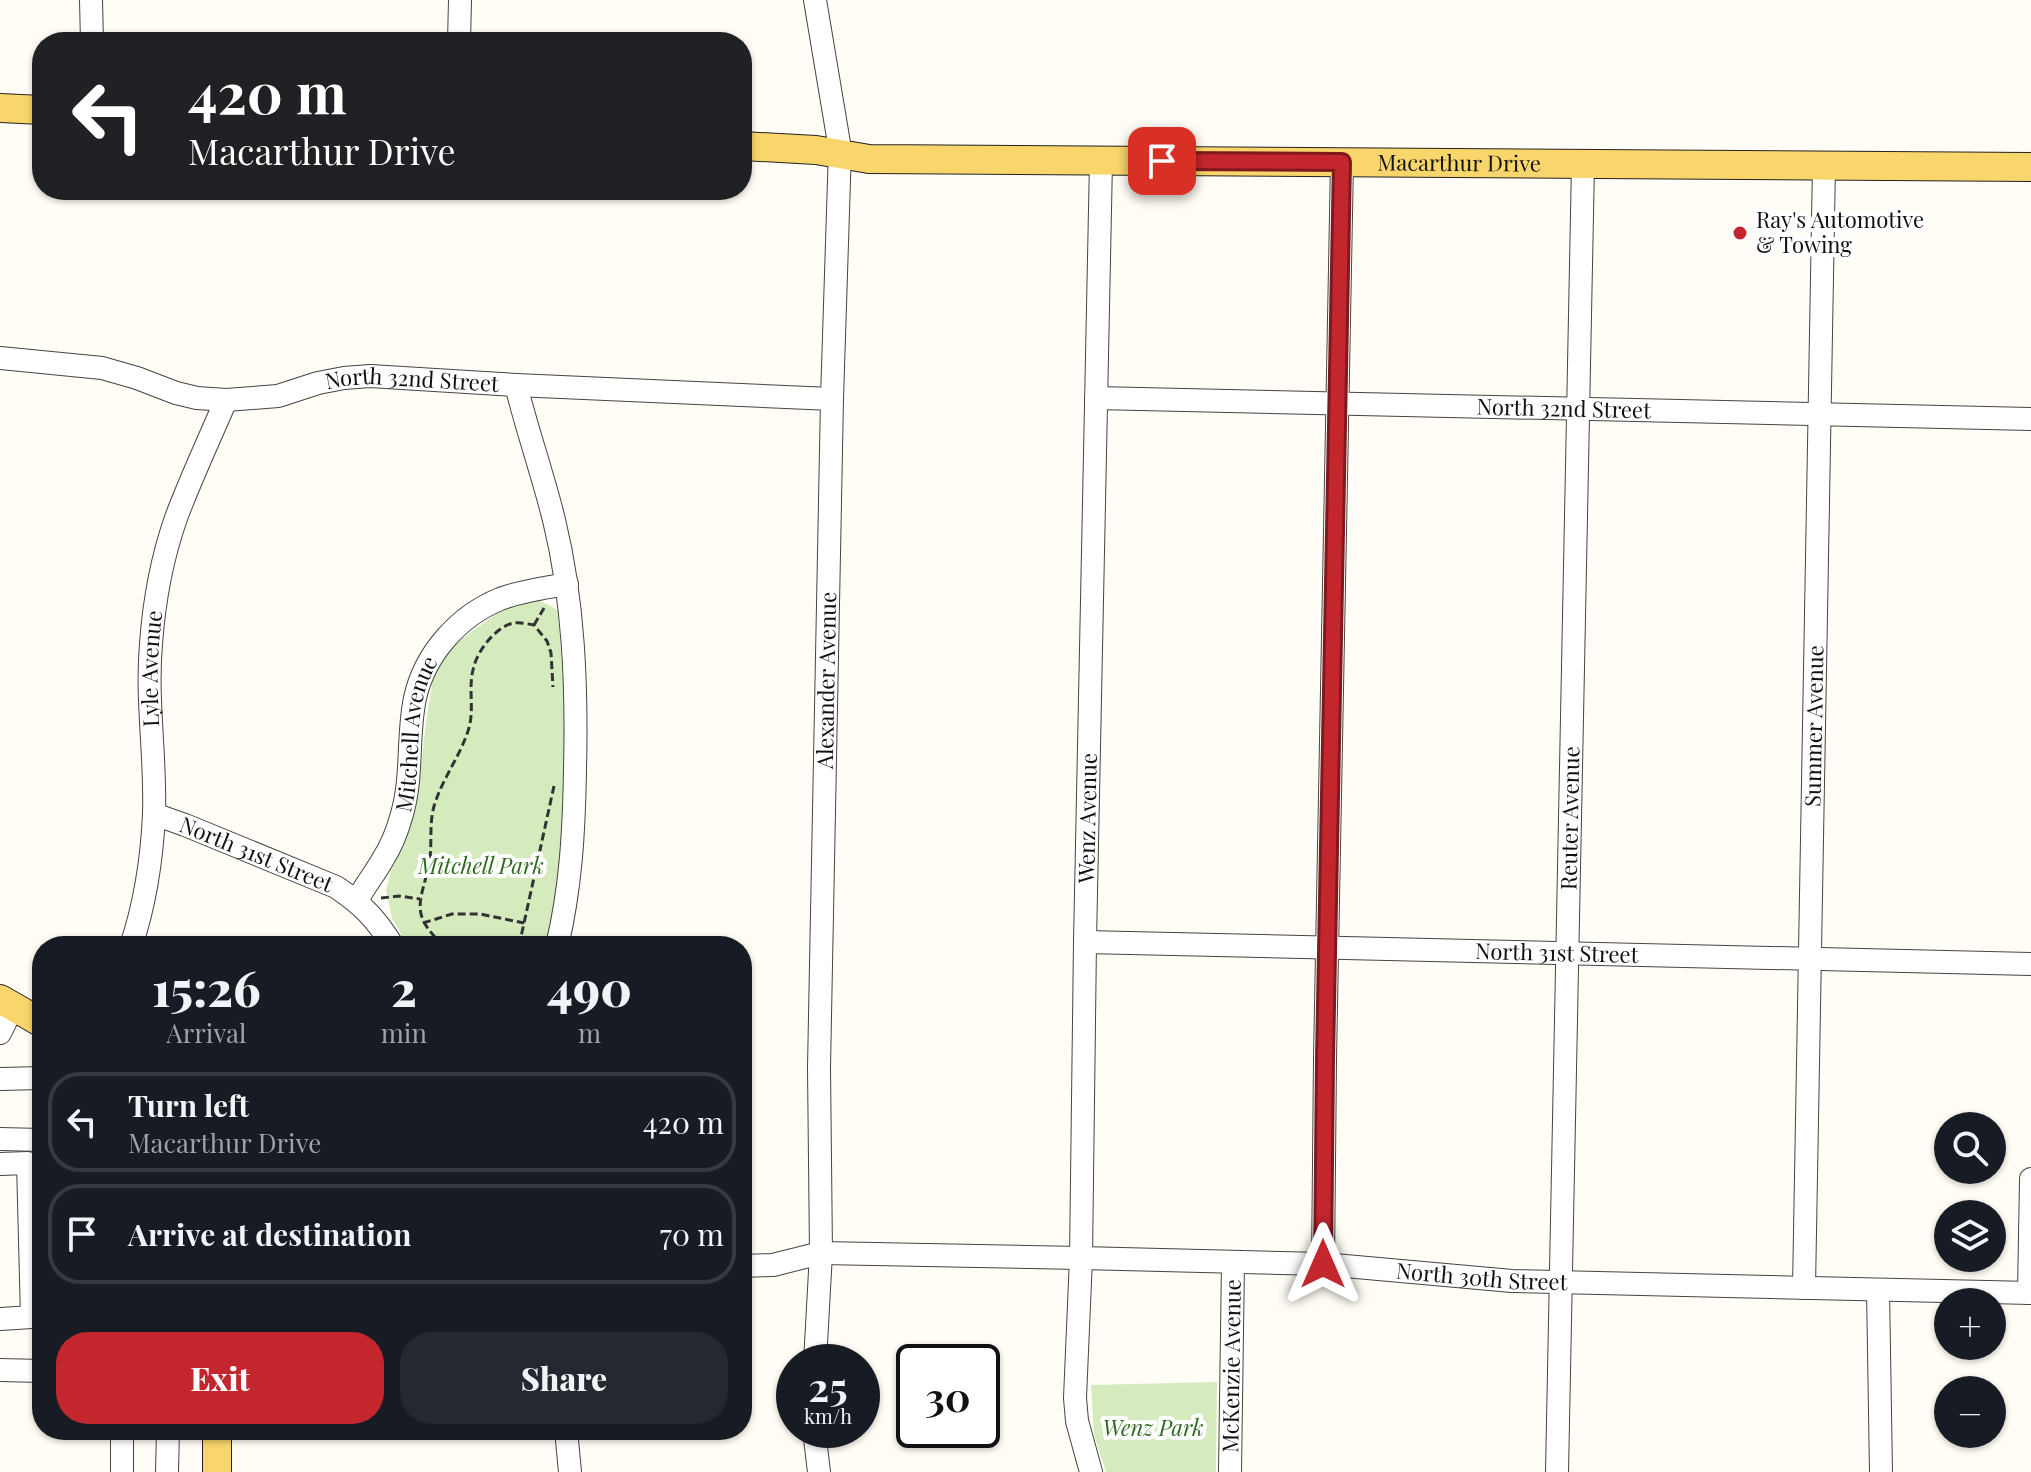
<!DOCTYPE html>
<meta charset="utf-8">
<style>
body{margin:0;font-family:"Playfair Display",serif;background:#242831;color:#f1f3f6;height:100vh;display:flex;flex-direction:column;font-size:30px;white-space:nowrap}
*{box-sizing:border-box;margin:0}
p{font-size:26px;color:#9ea1a6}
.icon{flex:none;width:44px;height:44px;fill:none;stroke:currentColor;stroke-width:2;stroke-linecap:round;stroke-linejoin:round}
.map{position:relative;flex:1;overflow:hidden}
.side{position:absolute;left:32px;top:936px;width:720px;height:504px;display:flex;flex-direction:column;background:#171b24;border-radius:32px;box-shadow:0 2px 6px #0004}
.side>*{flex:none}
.top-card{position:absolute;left:32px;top:32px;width:720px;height:168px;border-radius:32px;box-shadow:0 2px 6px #0004;background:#202124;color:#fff;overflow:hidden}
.buttons{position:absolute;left:1934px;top:1112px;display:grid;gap:16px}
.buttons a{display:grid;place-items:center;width:72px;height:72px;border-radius:50%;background:#171b24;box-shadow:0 2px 6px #0004;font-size:40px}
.speed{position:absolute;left:776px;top:1344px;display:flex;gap:16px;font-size:40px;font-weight:700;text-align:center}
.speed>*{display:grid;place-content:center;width:104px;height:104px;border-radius:50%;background:#171b24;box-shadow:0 2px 6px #0004;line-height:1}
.speed small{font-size:20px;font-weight:400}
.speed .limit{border:4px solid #111;border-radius:12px;background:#fff;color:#111}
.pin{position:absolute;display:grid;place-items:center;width:68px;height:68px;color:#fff;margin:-34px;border-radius:16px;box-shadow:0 4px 12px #0006}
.me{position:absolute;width:88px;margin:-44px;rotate:0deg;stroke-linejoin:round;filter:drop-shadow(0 0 6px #0008)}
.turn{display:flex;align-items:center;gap:28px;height:168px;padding:0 24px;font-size:36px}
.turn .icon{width:104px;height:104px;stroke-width:2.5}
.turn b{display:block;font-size:56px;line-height:68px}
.eta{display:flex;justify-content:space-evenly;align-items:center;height:136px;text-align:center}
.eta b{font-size:48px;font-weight:800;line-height:56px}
.primary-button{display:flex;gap:16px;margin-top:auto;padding:16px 24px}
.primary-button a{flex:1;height:92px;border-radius:32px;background:#c4262e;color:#fff;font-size:32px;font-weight:800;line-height:92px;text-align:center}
.primary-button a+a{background:#242831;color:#f1f3f6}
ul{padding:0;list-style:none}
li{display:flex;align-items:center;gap:24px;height:100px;margin:0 16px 12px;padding:0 8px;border:4px solid #363941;border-radius:32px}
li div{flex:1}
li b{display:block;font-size:30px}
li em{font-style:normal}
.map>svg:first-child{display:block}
</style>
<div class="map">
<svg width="2031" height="1472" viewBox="0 0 2031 1472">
<rect width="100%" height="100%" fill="#fffdf5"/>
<g fill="#d5ebbd">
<path d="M536 599 551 606 558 611 567 732 568 828 547 946H408L392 918 386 890 391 871 407 838 418 794 426 722 433 679 451 647 500 611Z"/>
<path d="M1217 1382 1216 1472H1106L1094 1435 1091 1385Z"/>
</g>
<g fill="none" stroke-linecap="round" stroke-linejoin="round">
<defs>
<g id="minor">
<path d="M91 0 92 42"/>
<path d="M459 42 460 0"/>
<path id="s1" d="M0 358 102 368 137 378 176 393 197 398 226 400 278 396 318 383 344 378 370 376 516 385 832 399"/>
<path d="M516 385C527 430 543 475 554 520 574 602 577 686 575 770 574 830 571 887 557 946"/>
<path id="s2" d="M1096 398 2031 419"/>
<path id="s3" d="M154 814 185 825 336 887C363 905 376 919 393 946"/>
<path id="s4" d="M357 901C364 886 375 874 383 859 392 845 398 829 402 814 413 776 407 736 415 698 425 653 459 616 500 599 521 591 545 588 567 584"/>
<path id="s5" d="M1085 942 2031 964"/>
<path id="s6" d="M131 946C145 904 152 858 154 814 156 757 146 701 151 644 154 602 162 558 176 518 191 478 209 440 226 400"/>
<path d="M0 1033 13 1007"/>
<path d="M0 1079 42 1078"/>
<path d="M0 1139 42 1140"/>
<path d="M0 1164 28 1163 32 1317 0 1319"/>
<path d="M1323 1264 1325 1059 1342 162"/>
<path id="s7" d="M742 1266 773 1265 821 1253 1081 1258 1323 1264 1512 1281 2031 1293"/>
<path id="s8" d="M1804 1288 1824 165"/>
<path d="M1878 1290 1881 1472"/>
<path d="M2029 1293 2031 1179"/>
<path id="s9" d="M815 1362 821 1253 819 1068 832 399 840 149 815 0"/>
<path d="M0 1370 42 1371"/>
<path d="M566 1430 570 1472"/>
<path d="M814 1430 819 1472"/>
<path d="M122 1472V1430"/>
<path d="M167 1472 168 1430"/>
<path id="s10" d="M1091 1472 1077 1421 1075 1398 1081 1258 1085 942 1101 161"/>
<path id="s11" d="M1230 1472 1233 1262"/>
<path id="s12" d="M1557 1472 1583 164"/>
</g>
<g id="major">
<path d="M0 108 42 110"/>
<path id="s13" d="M742 146 816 150 869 159 2031 167"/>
<path d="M0 999 42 1023"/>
<path d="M217 1472V1430"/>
</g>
</defs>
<use href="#minor" stroke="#444" stroke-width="24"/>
<use href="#major" stroke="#222" stroke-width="30"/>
<g stroke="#333" stroke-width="3" stroke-dasharray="8 4" stroke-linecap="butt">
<path d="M534 625 544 608"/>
<path d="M381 898 399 896 420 899"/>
<path d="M423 923 452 914H480L524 923"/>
<path d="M444 946C406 911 423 901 430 858 432 840 429 820 435 803 443 778 460 756 468 731 475 711 468 690 473 670 476 653 493 630 510 624 518 621 527 624 534 625L547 641 551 653 553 687"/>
<path d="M519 946 554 786"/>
</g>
<use href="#minor" stroke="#fff" stroke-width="22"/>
<use href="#major" stroke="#f9d66b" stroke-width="28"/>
</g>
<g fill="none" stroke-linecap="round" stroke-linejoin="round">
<defs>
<path id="route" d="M1162 161 1342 162 1325 1059 1323 1264"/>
</defs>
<use href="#route" stroke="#7f191e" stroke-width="20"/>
<use href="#route" stroke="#c4262e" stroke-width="14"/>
</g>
<circle fill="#c4262e" stroke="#fff" stroke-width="3" cx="1740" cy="233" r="8"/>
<g text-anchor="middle" stroke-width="8" stroke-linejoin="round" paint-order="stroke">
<g font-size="22" fill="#111" stroke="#fff">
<text dy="8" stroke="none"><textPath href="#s13" startOffset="718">Macarthur Drive</textPath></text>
<text dy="8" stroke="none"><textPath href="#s1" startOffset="420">North 32nd Street</textPath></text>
<text dy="8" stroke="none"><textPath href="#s2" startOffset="468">North 32nd Street</textPath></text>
<text dy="8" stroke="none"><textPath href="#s6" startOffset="280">Lyle Avenue</textPath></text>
<text dy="8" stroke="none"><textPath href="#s9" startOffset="682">Alexander Avenue</textPath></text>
<text dy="8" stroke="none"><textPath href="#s8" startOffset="562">Summer Avenue</textPath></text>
<text dy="8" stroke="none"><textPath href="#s4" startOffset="180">Mitchell Avenue</textPath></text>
<text dy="8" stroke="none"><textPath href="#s10" startOffset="656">Wenz Avenue</textPath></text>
<text dy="8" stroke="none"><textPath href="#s12" startOffset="654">Reuter Avenue</textPath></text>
<text dy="8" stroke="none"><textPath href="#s3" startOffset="110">North 31st Street</textPath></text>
<text dy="8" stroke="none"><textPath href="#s5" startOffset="472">North 31st Street</textPath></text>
<text dy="8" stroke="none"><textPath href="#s7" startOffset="742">North 30th Street</textPath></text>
<text dy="8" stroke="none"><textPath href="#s11" startOffset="106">McKenzie Avenue</textPath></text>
</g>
<g font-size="22" fill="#111" stroke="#fff" text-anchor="start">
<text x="1756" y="228">Ray's Automotive<tspan x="1756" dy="25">&amp; Towing</tspan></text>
</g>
<g font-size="22" font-style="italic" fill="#2f6b1f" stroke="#fff">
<text x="481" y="874">Mitchell Park</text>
<text x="1153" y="1436">Wenz Park</text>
</g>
</g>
</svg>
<div class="buttons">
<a><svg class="icon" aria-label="search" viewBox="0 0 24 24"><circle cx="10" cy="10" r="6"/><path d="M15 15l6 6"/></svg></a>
<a><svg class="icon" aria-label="layers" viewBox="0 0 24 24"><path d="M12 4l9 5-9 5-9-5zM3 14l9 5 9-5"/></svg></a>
<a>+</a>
<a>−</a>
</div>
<div class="speed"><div>25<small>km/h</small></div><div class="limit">30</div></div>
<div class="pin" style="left:1162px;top:161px;background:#d93025"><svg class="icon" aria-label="arrive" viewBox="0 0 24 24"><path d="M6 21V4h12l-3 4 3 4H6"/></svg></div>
<svg class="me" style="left:1323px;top:1264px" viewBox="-20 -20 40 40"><path d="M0-17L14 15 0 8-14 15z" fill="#c4262e" stroke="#fff" stroke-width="4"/></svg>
<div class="top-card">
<div class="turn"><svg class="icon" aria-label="left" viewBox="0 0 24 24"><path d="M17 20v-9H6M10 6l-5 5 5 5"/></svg><div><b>420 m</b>Macarthur Drive</div></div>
</div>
<section class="side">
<div class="eta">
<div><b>15:26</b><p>Arrival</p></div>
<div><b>2</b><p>min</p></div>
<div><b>490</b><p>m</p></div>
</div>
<ul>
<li><svg class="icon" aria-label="left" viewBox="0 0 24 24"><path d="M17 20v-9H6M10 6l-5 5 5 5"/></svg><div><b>Turn left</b><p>Macarthur Drive</p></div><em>420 m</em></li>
<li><svg class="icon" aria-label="arrive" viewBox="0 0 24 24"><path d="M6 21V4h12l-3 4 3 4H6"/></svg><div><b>Arrive at destination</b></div><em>70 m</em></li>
</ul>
<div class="primary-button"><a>Exit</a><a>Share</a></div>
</section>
</div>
